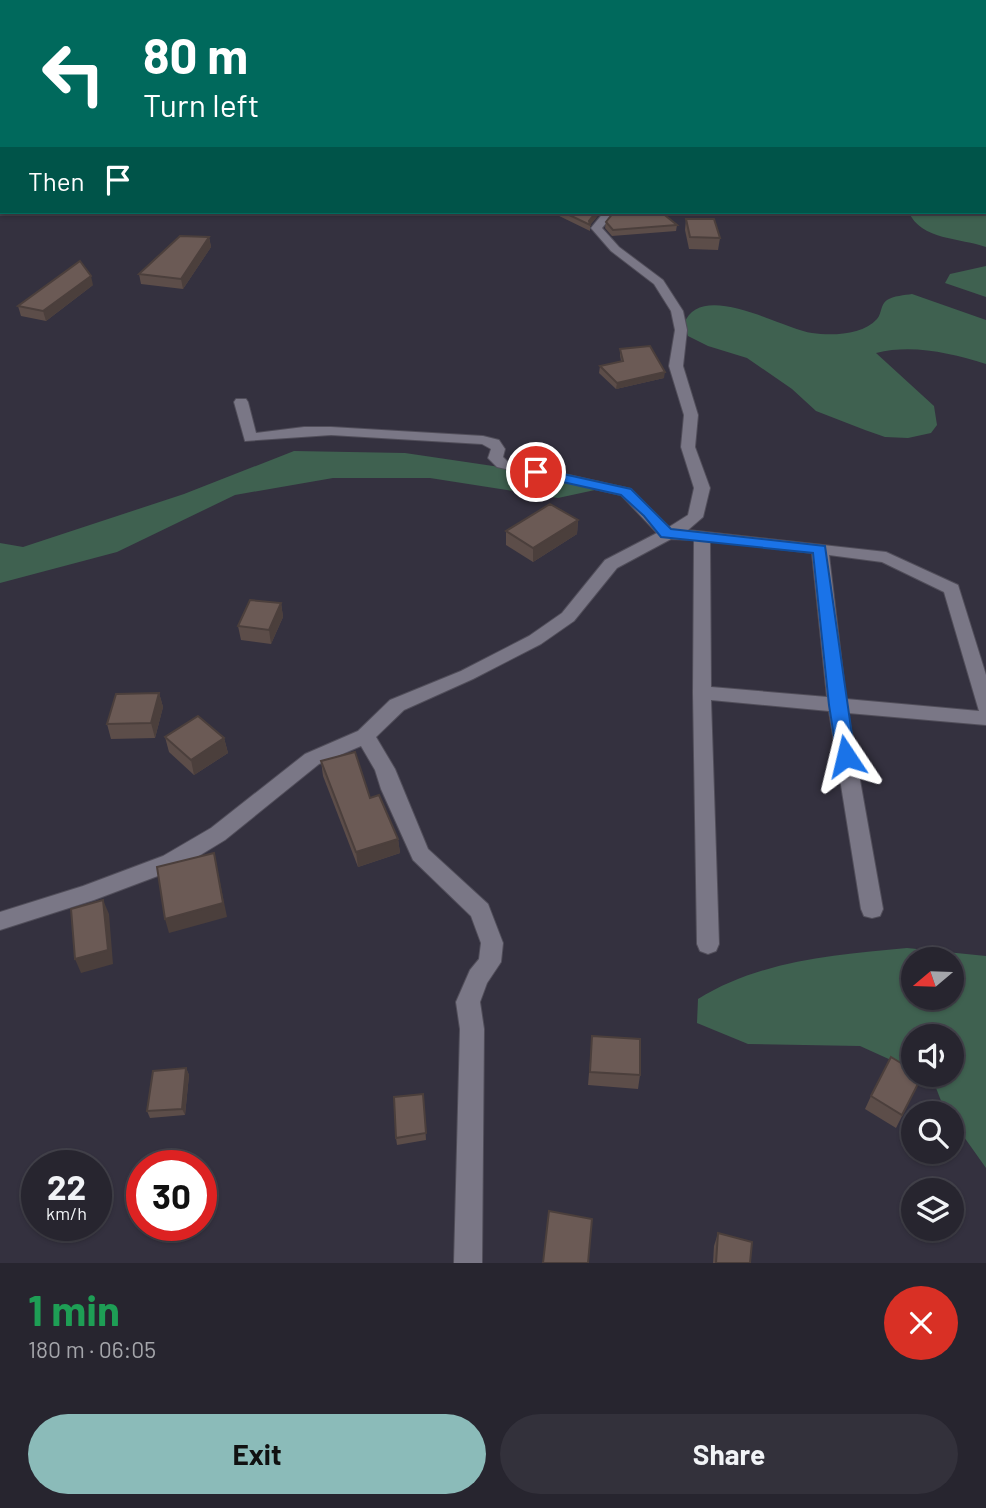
<!DOCTYPE html>
<meta charset="utf-8">
<style>
body{margin:0;font-family:Barlow,sans-serif;background:#33313b;color:#f1f3f6;height:100vh;display:flex;flex-direction:column;font-size:26px;white-space:nowrap}
*{box-sizing:border-box;margin:0}
p{font-size:23px;color:#a4a5aa}
.icon{flex:none;width:38px;height:38px;fill:none;stroke:currentColor;stroke-width:2;stroke-linecap:round;stroke-linejoin:round}
.map{position:relative;height:1263px;overflow:hidden}
.drawer{display:flex;flex-direction:column;background:#27252f;flex:1}
.drawer>*{flex:none}
.guide{position:absolute;left:0px;top:0px;width:987px;height:214px;box-shadow:0 2px 5px #0004,0 0 0 2px #43424b;background:#00695c;color:#fff;overflow:hidden}
.needle{width:46px;rotate:251deg}
.buttons{position:absolute;left:901px;top:947px;display:grid;gap:14px}
.buttons a{display:grid;place-items:center;width:63px;height:63px;border-radius:50%;background:#27252f;box-shadow:0 2px 5px #0004,0 0 0 2px #43424b;font-size:35px}
.speed{position:absolute;left:21px;top:1150px;display:flex;gap:14px;font-size:35px;font-weight:700;text-align:center}
.speed>*{display:grid;place-content:center;width:91px;height:91px;border-radius:50%;background:#27252f;box-shadow:0 2px 5px #0004,0 0 0 2px #43424b;line-height:1}
.speed small{font-size:18px;font-weight:400}
.speed .limit{border:10px solid #d22;background:#fff;color:#111}
.pin{position:absolute;display:grid;place-items:center;width:60px;height:60px;color:#fff;margin:-30px;border:4px solid #fff;border-radius:50%;box-shadow:0 2px 7px #0007}
.me{position:absolute;width:77px;margin:-38px;rotate:350deg;stroke-linejoin:round;filter:drop-shadow(0 0 5px #0008)}
.turn{display:flex;align-items:center;gap:24px;height:147px;padding:0 28px;font-size:32px}
.turn .icon{width:91px;height:91px;stroke-width:2.5}
.turn b{display:block;font-size:49px;line-height:60px}
.then{display:flex;align-items:center;height:66px;padding:0 28px;background:#0003;gap:14px;font-size:26px}
.round{display:grid;place-items:center;flex:none;width:74px;height:74px;border-radius:37px;background:#33313b}
.head{display:flex;align-items:center;justify-content:space-between;height:119px;padding:0 28px}
h1{font-size:42px;font-weight:700;line-height:52px;color:#1e9e55}
.button{display:flex;gap:14px;margin-top:auto;padding:14px 28px}
.button a{flex:1;height:80px;border-radius:42px;background:#8bbbb9;color:#111;font-size:28px;font-weight:700;line-height:80px;text-align:center}
.button a+a{background:#33313b;color:#f1f3f6}
.map>svg:first-child{display:block}
</style>
<div class="map">
<svg width="986" height="1263" viewBox="0 0 986 1263">
<rect width="100%" height="100%" fill="#34313f"/>
<g fill="#3f6150" fill-rule="evenodd">
<path d="M986 162V247C961 238 920 240 909 212H985Z"/>
<path d="M986 266V297L945 283 950 274Z"/>
<path d="M912 294 986 320V364C950 353 913 344 876 353L934 406 937 425 931 433 908 438 885 437 865 430 816 411 792 389 747 358 708 346 688 336 684 324C700 279 783 329 812 333 832 336 863 335 877 319 882 313 880 305 887 300 893 296 905 295 912 294Z"/>
<path d="M294 451 405 453 527 471 595 490 558 498 430 478H333L235 495 117 552 0 583V543L23 547 184 494Z"/>
<path d="M907 948 986 956V1168L952 1120V1113L945 1111 931 1075 952 1074V1036H914L913 1070 860 1046 748 1044 697 1023 698 999C761 960 835 955 907 948ZM914 959H952V998H914Z"/>
</g>
<g fill="none" stroke-linecap="round" stroke-linejoin="round">
<defs>
<g id="minor">
<path d="M525 0H538L523 2Z"/>
<rect x="985" y="117" width="1" height="6"/>
<rect x="0" y="145" width="2" height="6"/>
<path d="M604 212H615L602 228 619 247 663 280 683 311 687 330 683 366 698 415 695 447 710 488 703 517 688 530 886 552 958 585 986 675V725L848 713 883 909 880 916 872 918 864 916 861 909 829 711 711 700 719 944 716 951 708 954 700 951 697 944 693 693 694 540 671 539 617 568 574 621 541 644 473 679 404 710 376 737 395 769 428 849 488 904 503 943 501 962 487 983 480 1002 484 1029 482 1263H454L460 1029 456 1002 470 970 479 959 481 943 471 916 413 860 381 789 375 770 361 746 319 764 225 840 179 868 94 900 0 930V912L83 886 163 856 211 828 305 754 358 731 390 700 461 671 529 636 562 613 605 560 657 533 621 495 497 467 488 458 491 449 482 444 331 435 245 441 234 402 236 399H246L248 402 256 433 304 427H331L483 436 499 440 505 449 503 457 507 461 631 489 669 527 688 515 694 488 681 447 684 415 669 366 675 330 671 311 654 284 611 251 591 228ZM710 541 812 553 827 697 711 687ZM829 555 882 562 944 592 979 711 846 699Z"/>
</g>
</defs>
<use href="#minor" stroke="#514e5a" stroke-width="2"/>
<use href="#minor" fill="#7a7786" fill-rule="evenodd"/>
</g>
<g fill="#5c4d49">
<path d="M0 0H186L180 2H2V5H0Z"/>
<path d="M551 212H601L590 225V231Z"/>
<path d="M686 219 720 238 718 250 689 249 685 230Z"/>
<path d="M606 222 677 225 676 231 612 236 605 228Z"/>
<path d="M209 237 211 247 183 289 141 284 139 274Z"/>
<path d="M93 285 46 321 21 316 18 306Z"/>
<path d="M620 349 664 378 616 389 599 373 600 366 621 361 620 355Z"/>
<path d="M578 520 577 534 533 562 506 545V531Z"/>
<path d="M281 603 283 617 271 644 241 640 238 626Z"/>
<path d="M159 693 163 707 155 738 111 739 107 724Z"/>
<path d="M165 737 224 738 228 753 194 775 169 752Z"/>
<path d="M321 761 370 798 398 839 400 853 358 867 323 776Z"/>
<path d="M592 1036 640 1075 638 1089 588 1085Z"/>
<path d="M186 1068 189 1075 185 1115 150 1118 147 1111Z"/>
<path d="M922 1076 896 1128 865 1109 871 1096Z"/>
<path d="M423 1094 426 1140 397 1145 396 1138Z"/>
<path d="M718 1233 750 1263H713L714 1246Z"/>
</g>
<g fill="#4b3f3c">
<path d="M171 0H186L180 2H164Z"/>
<path d="M596 212H601L590 225 589 221Z"/>
<path d="M209 237 211 247 183 289 181 279Z"/>
<path d="M91 276 93 285 46 321 43 311Z"/>
<path d="M665 372 664 378 616 389 617 383Z"/>
<path d="M578 520 577 534 533 562V548Z"/>
<path d="M281 603 283 617 271 644 269 630Z"/>
<path d="M159 693 163 707 155 738 151 723Z"/>
<path d="M224 738 228 753 194 775 191 760Z"/>
<path d="M398 839 400 853 358 867 356 852Z"/>
<path d="M214 853 227 917 169 933 165 919Z"/>
<path d="M103 900 109 914 113 964 81 973 75 959Z"/>
<path d="M186 1068 189 1075 185 1115 182 1109Z"/>
</g>
<g fill="#6b5a55" stroke="#4b3f3c" stroke-width="2">
<path d="M0 0H120L116 2H6Z"/>
<path d="M141 0H171L164 2H148Z"/>
<path d="M857 0H986V14L985 2H856Z"/>
<rect x="985" y="32" width="1" height="45"/>
<path d="M563 212H596L589 221 590 225Z"/>
<path d="M614 212H661L677 225 613 230 606 222Z"/>
<path d="M686 219H714L720 238 690 237Z"/>
<path d="M180 236 209 237 181 279 139 274Z"/>
<path d="M80 261 91 276 43 311 18 306Z"/>
<path d="M650 346 665 372 617 383 600 366 623 361 620 349Z"/>
<path d="M550 504 578 520 533 548 506 531Z"/>
<path d="M250 600 281 603 269 630 238 626Z"/>
<path d="M159 693 151 723 107 724 116 694Z"/>
<path d="M198 716 224 738 191 760 165 737Z"/>
<path d="M355 752 370 798 379 795 398 839 356 852 321 761Z"/>
<path d="M214 853 223 903 165 919 157 867Z"/>
<path d="M103 900 108 950 75 959 71 909Z"/>
<path d="M592 1036 640 1039V1075L590 1072Z"/>
<path d="M891 1057 914 1071V1074H920L922 1076 902 1115 871 1096Z"/>
<path d="M186 1068 182 1109 147 1111 153 1071Z"/>
<path d="M423 1094 426 1133 396 1138 394 1097Z"/>
<path d="M549 1211 592 1219 588 1263H543Z"/>
<path d="M718 1233 752 1242 750 1263H716Z"/>
</g>
<path fill="#1a73e8" stroke="#114b97" stroke-width="2" d="M536 468 631 489 671 529 825 546 855 756 852 760H839L837 756 829 705 813 553 661 537 644 516 621 495 531 475V469Z"/>
</svg>
<div class="buttons">
<a><svg class="needle" viewBox="-14 -14 28 28"><path d="M0-13l5 13h-10z" fill="#e53935"/><path d="M0 13l5-13h-10z" fill="#a4a5aa"/></svg></a>
<a><svg class="icon" aria-label="sound" viewBox="0 0 24 24"><path d="M4 9h4l5-4v14l-5-4H4zM17 9q2 3 0 6"/></svg></a>
<a><svg class="icon" aria-label="search" viewBox="0 0 24 24"><circle cx="10" cy="10" r="6"/><path d="M15 15l6 6"/></svg></a>
<a><svg class="icon" aria-label="layers" viewBox="0 0 24 24"><path d="M12 4l9 5-9 5-9-5zM3 14l9 5 9-5"/></svg></a>
</div>
<div class="speed"><div>22<small>km/h</small></div><div class="limit">30</div></div>
<div class="pin" style="left:536px;top:472px;background:#d93025"><svg class="icon" aria-label="arrive" viewBox="0 0 24 24"><path d="M6 21V4h12l-3 4 3 4H6"/></svg></div>
<svg class="me" style="left:846px;top:756px" viewBox="-20 -20 40 40"><path d="M0-17L14 15 0 8-14 15z" fill="#1a73e8" stroke="#fff" stroke-width="4"/></svg>
<div class="guide">
<div class="turn"><svg class="icon" aria-label="left" viewBox="0 0 24 24"><path d="M17 20v-9H6M10 6l-5 5 5 5"/></svg><div><b>80 m</b>Turn left</div></div>
<div class="then">Then<svg class="icon" aria-label="arrive" viewBox="0 0 24 24"><path d="M6 21V4h12l-3 4 3 4H6"/></svg></div>
</div>
</div>
<section class="drawer">
<div class="head"><div><h1>1 min</h1><p>180 m · 06:05</p></div><a class="round" style="background:#d93025;color:#fff"><svg class="icon" aria-label="close" viewBox="0 0 24 24"><path d="M6 6l12 12M18 6L6 18"/></svg></a></div>
<div class="button"><a>Exit</a><a>Share</a></div>
</section>
